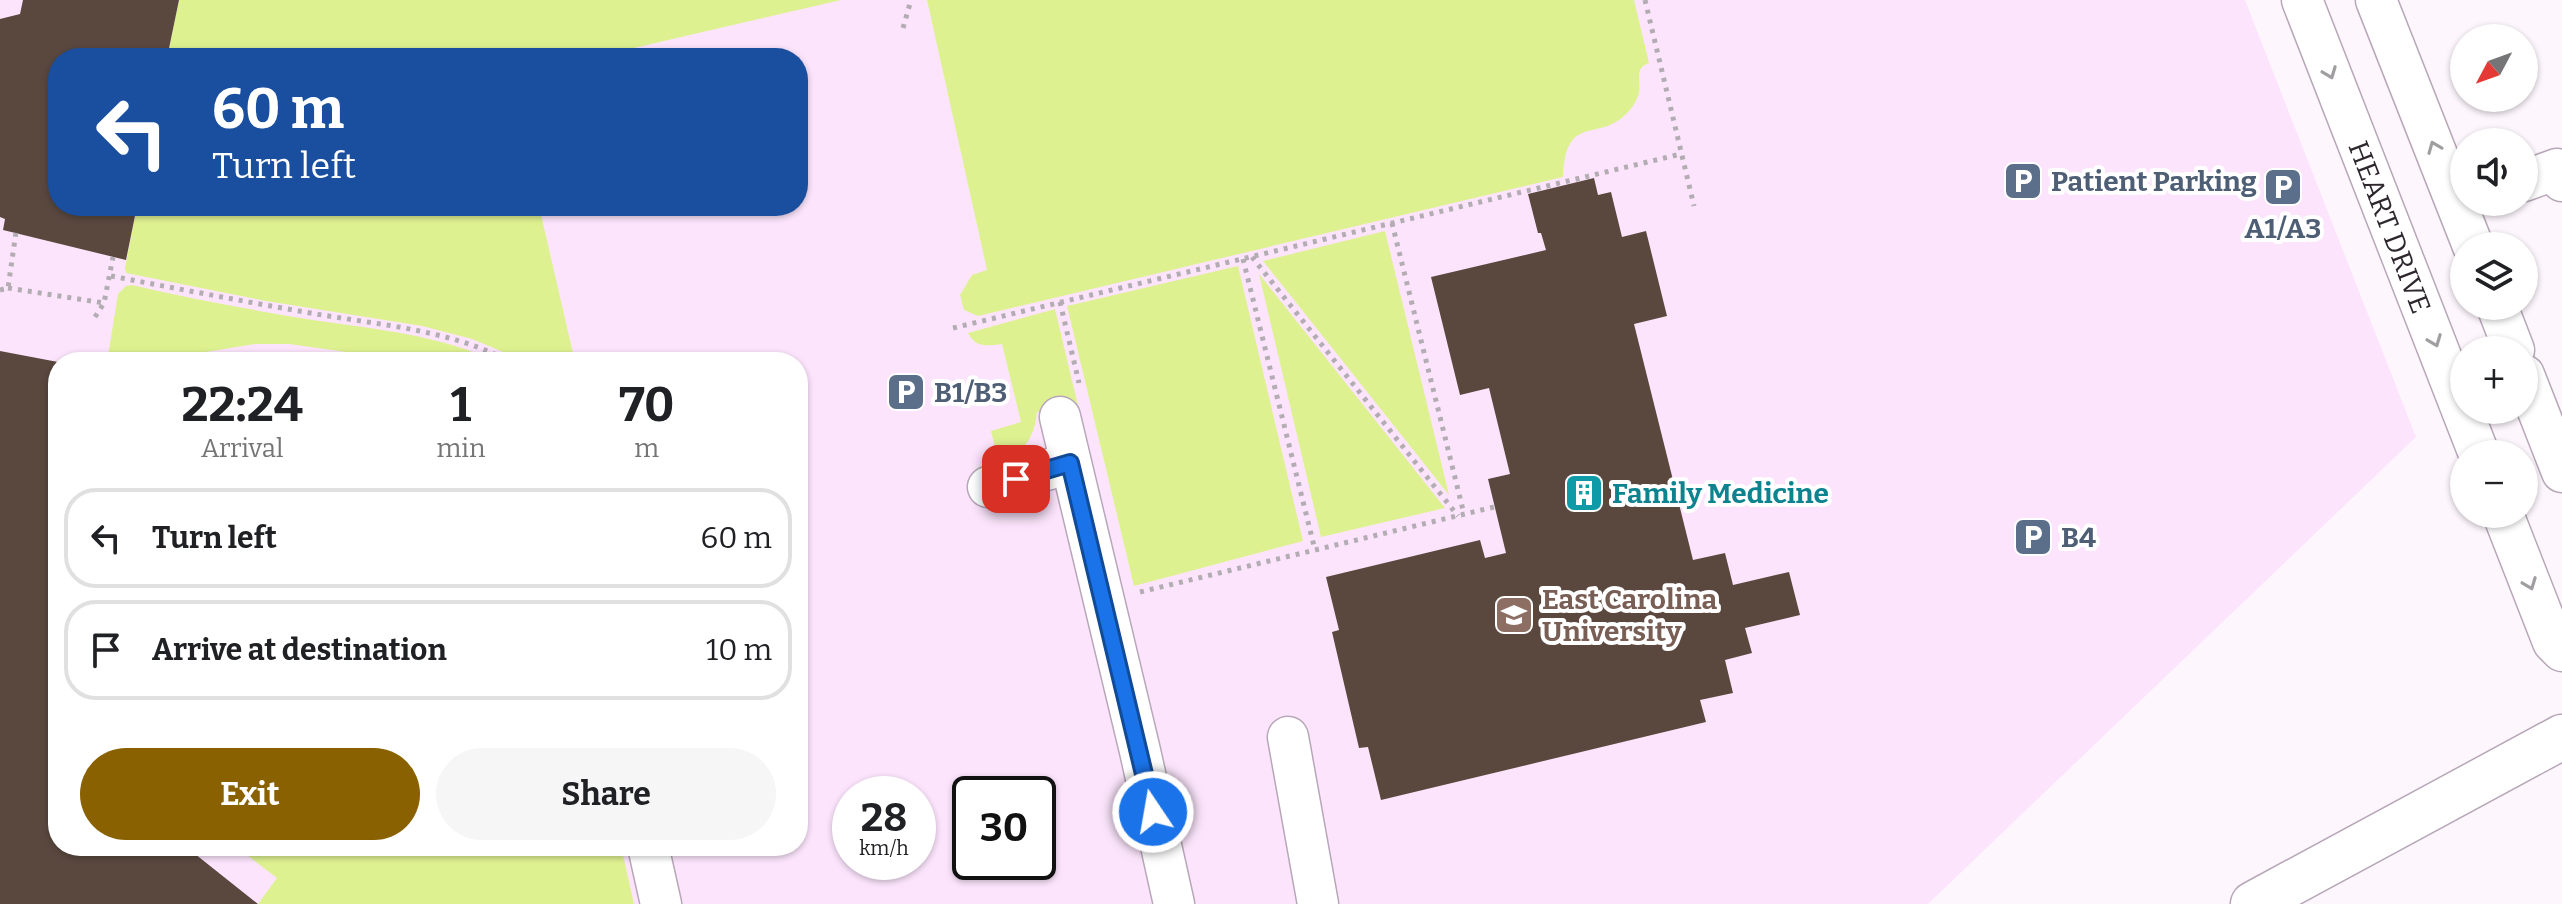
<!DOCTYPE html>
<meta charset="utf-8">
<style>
body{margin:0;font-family:Bitter,serif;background:#f6f6f6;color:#202124;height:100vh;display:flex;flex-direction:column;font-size:30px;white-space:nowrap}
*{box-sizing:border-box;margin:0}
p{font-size:26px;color:#757577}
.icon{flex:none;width:44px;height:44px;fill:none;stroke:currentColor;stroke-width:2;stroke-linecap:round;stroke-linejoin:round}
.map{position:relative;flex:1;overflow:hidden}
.panel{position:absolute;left:48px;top:352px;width:760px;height:504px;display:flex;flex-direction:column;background:#fff;border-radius:32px;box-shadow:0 2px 6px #0004}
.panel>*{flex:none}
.hud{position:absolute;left:48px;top:48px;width:760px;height:168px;border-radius:32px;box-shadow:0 2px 6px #0004;background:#1a4fa0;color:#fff;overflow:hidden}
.needle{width:52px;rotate:229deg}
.tools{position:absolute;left:2450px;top:24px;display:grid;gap:16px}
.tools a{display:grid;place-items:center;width:88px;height:88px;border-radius:50%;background:#fff;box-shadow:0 2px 6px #0004;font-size:40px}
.speed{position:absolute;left:832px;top:776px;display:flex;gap:16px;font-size:40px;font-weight:700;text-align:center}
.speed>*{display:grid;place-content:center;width:104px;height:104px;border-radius:50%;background:#fff;box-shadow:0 2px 6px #0004;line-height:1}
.speed small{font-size:20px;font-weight:400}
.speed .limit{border:4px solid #111;border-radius:12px;background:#fff;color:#111}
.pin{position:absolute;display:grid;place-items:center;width:68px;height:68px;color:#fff;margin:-34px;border-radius:16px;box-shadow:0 4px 12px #0006}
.me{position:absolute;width:88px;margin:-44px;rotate:348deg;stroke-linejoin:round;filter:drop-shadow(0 0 6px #0008)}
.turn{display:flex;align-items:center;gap:28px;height:168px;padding:0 32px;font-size:36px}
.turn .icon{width:104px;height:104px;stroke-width:2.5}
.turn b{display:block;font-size:56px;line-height:68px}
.eta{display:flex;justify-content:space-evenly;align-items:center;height:136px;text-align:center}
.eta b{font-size:48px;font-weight:700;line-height:56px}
.primary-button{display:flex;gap:16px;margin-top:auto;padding:16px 32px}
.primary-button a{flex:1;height:92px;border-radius:48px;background:#8a6100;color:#fff;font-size:32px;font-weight:700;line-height:92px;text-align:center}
.primary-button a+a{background:#f6f6f6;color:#202124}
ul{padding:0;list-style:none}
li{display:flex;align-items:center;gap:24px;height:100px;margin:0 16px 12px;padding:0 16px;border:4px solid #e0e0e0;border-radius:32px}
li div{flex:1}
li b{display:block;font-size:30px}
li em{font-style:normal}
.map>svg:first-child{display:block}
</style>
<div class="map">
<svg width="2562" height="904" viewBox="0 0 2562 904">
<rect width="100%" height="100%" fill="#fdf6fd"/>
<path fill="#fce5fc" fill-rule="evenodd" d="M0 0H2245L2416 437 1928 904H0ZM58 58H798V206H58ZM58 362H798V846H58ZM850 794H918V862H850ZM970 794H1038V862H970Z"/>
<g fill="#def191">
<path d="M179 0H841L591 58H167Z"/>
<path d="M927 0H1634L1649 63C1632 69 1643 83 1638 96 1636 102 1632 108 1628 112 1599 144 1566 111 1563 177L978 316 964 310 960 295 972 275 987 270Z"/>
<path d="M137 206H539L575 362H521L508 354 472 339 422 326 266 301 126 273 125 268Z"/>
<path d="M1385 231 1449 495 1263 261Z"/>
<path d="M1238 266 1303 541 1134 586 1067 306Z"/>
<path d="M1259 274 1445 508 1321 537Z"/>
<path d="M132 285C192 299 252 310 313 320 375 329 440 335 497 362H418L289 344H255L181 356 145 355 144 362H107L118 294 126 286Z"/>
<path d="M1055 309 1079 410 1037 412C1035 434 1026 454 1002 456L996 451 991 431 1021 422 1002 344C988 346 975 348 968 333Z"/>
<path d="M235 846H621L634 904H258L277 878Z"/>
</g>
<g fill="#5a483f">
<path d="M23 0H179L167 58H58V206H137L126 260 3 230 5 219 0 217V19L20 14Z"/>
<path d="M1594 178 1598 195 1611 192 1622 237 1646 231 1667 316 1634 324 1693 560 1725 553 1733 585 1789 572 1800 615 1745 628 1752 653 1725 660 1733 693 1700 700 1706 722 1381 800 1368 747 1359 748 1332 632 1339 630 1326 577 1480 540 1485 558 1506 553 1488 479 1510 474 1489 388 1460 395 1431 277 1546 250 1541 233H1538L1528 194Z"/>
<path d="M0 351 58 362V736L53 743 58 746V846H185L258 904H0Z"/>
</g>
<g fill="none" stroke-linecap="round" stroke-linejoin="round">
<defs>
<g id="minor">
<path d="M2302 0 2479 454"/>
<path d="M2376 0 2473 246"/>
<path d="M2524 181 2557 169 2562 181"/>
<path d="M2497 306 2514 350"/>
<path d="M2524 375 2562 472"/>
<path d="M1060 417 1140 751 1174 904"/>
<path d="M988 487 1070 463"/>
<path d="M2503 514 2553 642 2562 651"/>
<path d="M1288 737 1318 904"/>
<path d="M648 846 661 904"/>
</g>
<path id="major" d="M2253 904 2562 737"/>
</defs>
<use href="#minor" stroke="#b7a7b8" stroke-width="43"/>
<use href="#major" stroke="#b7a7b8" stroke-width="47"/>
<g stroke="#b3adb3" stroke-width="5" stroke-dasharray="4 6" stroke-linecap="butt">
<path d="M1645 0 1694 206"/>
<path d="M903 28 911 0"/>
<path d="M1392 223 1464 514"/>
<path d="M1252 257 1458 516"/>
<path d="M1243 259 1315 550"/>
<path d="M111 276C179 289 247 302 316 314 381 325 451 330 511 362"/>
<path d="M8 288 104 303"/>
<path d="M0 290 8 288 16 232"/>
<path d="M1060 302 1079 383"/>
<path d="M95 317 104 303 113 257"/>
<path d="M953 328 1681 154"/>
<path d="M1140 592 1494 507"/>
</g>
<use href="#minor" stroke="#fff" stroke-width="40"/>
<use href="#major" stroke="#fff" stroke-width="44"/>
</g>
<defs><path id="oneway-chevron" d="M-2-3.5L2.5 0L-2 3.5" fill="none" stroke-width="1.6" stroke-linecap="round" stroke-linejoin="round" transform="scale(2)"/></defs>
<g stroke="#a19ea1">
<use href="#oneway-chevron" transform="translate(2330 73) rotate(69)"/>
<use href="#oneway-chevron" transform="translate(2434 147) rotate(-112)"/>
<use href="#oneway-chevron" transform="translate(2435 341) rotate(69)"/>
<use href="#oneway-chevron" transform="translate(2530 584) rotate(69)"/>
</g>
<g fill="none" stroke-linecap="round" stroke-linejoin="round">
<defs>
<path id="route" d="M1016 479 1070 463 1153 812"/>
</defs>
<use href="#route" stroke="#114b97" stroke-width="20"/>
<use href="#route" stroke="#1a73e8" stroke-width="14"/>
</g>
<defs>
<symbol id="parking-square" viewBox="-11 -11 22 22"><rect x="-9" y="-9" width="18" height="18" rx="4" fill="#5c6f8a" stroke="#fff"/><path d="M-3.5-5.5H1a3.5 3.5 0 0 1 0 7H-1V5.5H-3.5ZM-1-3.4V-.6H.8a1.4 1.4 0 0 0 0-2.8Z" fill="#fff"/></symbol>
<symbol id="building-square" viewBox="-11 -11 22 22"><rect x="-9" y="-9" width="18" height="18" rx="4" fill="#0f9aa8" stroke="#fff"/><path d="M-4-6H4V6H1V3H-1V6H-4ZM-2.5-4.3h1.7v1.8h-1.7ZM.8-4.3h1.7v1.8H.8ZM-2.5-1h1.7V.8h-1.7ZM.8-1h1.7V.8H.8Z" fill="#fff"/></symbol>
<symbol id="university-square" viewBox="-11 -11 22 22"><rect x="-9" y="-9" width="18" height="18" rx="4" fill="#8d6e63" stroke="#fff"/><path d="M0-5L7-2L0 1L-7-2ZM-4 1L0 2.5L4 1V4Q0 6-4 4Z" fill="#fff"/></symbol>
</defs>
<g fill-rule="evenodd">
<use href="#parking-square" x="2001" y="159" width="44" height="44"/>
<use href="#parking-square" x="2261" y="165" width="44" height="44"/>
<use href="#parking-square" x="884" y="370" width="44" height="44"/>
<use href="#building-square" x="1562" y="471" width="44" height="44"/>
<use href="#parking-square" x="2011" y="515" width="44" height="44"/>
<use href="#university-square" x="1492" y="593" width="44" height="44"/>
</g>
<g text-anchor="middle" stroke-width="8" stroke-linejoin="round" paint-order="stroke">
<g font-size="28" font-weight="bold" fill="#4e5e75" stroke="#fff" text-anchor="start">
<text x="2051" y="191">Patient Parking</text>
<text x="2283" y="238" text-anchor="middle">A1/A3</text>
<text x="934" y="402">B1/B3</text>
<text x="2061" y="547">B4</text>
</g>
<g font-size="28" fill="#2e282e" stroke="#fff">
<text transform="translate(2390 227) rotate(69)" y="10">HEART DRIVE</text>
</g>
<g font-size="28" font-weight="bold" fill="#0d838f" stroke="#fff" text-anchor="start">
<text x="1612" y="503">Family Medicine</text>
</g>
<g font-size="28" font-weight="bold" fill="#785e54" stroke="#fff" text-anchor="start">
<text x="1542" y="609">East Carolina<tspan x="1542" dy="32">University</tspan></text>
</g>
</g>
</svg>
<div class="tools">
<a><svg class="needle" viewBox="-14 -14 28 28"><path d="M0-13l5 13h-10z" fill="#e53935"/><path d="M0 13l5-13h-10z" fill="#757577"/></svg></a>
<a><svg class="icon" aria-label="sound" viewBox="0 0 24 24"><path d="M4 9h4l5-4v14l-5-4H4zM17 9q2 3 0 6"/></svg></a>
<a><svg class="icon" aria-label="layers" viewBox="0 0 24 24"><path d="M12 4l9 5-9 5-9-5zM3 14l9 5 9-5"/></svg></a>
<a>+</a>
<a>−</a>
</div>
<div class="speed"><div>28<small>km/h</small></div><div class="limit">30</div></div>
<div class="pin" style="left:1016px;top:479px;background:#d93025"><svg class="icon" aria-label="arrive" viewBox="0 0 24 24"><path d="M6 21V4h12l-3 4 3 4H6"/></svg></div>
<svg class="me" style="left:1153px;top:812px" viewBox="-20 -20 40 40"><circle r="17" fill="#1a73e8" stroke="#fff" stroke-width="3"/><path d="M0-11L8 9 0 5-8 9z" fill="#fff"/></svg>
<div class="hud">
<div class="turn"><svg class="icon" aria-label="left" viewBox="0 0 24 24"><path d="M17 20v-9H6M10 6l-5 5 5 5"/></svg><div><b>60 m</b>Turn left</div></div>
</div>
<section class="panel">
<div class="eta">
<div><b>22:24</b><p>Arrival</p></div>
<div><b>1</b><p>min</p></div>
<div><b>70</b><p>m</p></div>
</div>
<ul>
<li><svg class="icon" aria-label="left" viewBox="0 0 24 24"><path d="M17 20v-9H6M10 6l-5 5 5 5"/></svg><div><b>Turn left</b></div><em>60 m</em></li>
<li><svg class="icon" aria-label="arrive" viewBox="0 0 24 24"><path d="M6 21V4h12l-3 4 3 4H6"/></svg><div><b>Arrive at destination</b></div><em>10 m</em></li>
</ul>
<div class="primary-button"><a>Exit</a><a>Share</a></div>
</section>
</div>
